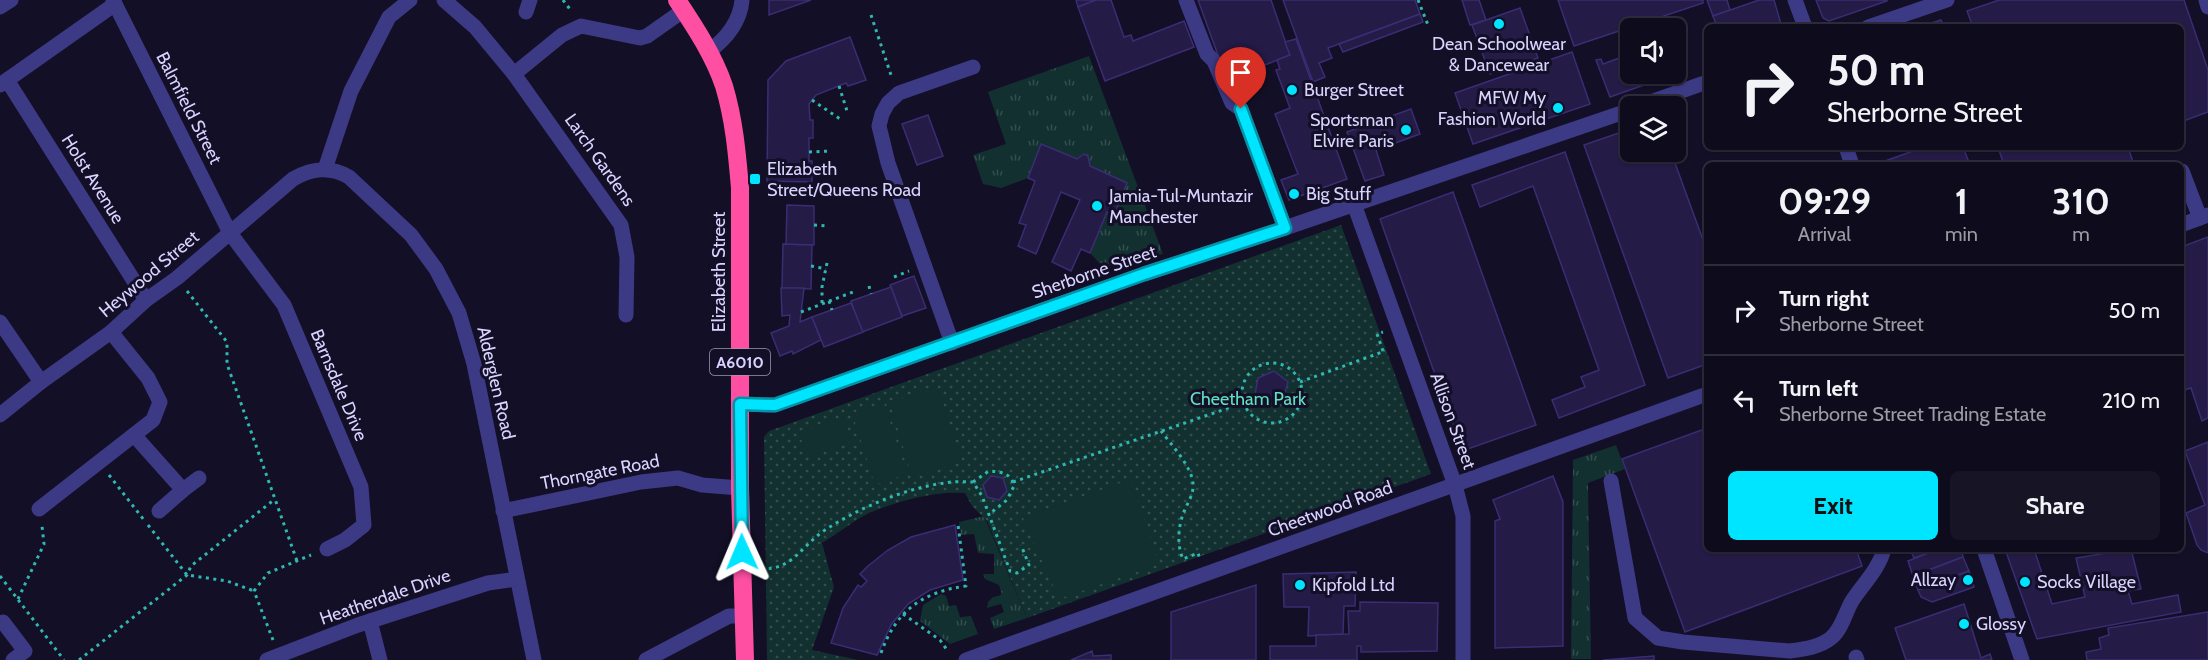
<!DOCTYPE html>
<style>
body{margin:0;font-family:Cabin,sans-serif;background:#171425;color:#f1f3f6;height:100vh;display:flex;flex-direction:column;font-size:22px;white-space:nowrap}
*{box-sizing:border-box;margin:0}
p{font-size:20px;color:#9b9ba3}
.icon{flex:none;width:33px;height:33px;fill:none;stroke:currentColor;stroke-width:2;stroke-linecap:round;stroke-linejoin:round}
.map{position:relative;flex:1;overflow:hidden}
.sheet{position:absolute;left:1704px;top:162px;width:480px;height:390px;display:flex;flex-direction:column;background:#0e0b1c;border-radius:9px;box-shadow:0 2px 4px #0004,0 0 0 2px #2e2b3b}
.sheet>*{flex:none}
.hud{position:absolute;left:1704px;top:24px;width:480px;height:126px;border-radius:9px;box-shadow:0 2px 4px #0004,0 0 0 2px #2e2b3b;background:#0e0b1c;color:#f1f3f6;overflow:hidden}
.buttons{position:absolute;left:1620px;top:18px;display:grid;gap:12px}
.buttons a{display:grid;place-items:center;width:66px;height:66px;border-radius:9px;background:#0e0b1c;box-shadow:0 2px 4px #0004,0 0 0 2px #2e2b3b;font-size:30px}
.pin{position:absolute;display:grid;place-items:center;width:51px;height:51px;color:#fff;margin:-62px -26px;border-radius:50% 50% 50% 0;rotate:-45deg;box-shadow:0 0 6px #0007}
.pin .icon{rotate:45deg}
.me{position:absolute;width:66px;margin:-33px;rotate:359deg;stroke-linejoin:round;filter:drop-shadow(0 0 4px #0008)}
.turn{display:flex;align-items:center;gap:21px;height:126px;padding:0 24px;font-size:27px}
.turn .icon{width:78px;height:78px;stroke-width:2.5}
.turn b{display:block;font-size:42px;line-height:51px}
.eta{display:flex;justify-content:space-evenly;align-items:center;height:102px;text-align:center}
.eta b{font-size:36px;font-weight:700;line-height:42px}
.cta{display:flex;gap:12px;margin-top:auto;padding:12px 24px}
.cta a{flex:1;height:69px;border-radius:9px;background:#00e5ff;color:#111;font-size:24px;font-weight:700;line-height:69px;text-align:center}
.cta a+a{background:#171425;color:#f1f3f6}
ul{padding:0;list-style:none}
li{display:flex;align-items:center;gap:18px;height:90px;padding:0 24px;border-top:2px solid #2e2b3b}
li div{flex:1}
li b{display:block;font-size:22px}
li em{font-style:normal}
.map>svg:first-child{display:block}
</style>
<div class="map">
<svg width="2208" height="660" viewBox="0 0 2208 660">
<defs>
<pattern id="grass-tufts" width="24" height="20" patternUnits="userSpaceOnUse" patternTransform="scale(1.5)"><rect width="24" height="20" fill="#12302f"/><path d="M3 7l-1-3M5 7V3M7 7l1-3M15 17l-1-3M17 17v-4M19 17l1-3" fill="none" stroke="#344d4e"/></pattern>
<pattern id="park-dots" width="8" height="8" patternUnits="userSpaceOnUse" patternTransform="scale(1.5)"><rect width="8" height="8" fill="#12302f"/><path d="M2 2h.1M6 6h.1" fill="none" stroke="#344d4e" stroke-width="1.8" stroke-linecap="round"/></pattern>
</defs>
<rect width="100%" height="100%" fill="#130f26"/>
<g fill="url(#grass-tufts)">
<path d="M1089 56 1163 254 1104 268 1090 253 1107 212 1114 215 1127 183 1090 166 1088 156 1084 154 1077 159 1041 144 1028 178 1001 188 983 184 973 155 1006 144 988 92Z"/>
<path d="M1616 445 1625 469 1588 483 1591 659H1571L1573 460Z"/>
<path d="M984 516 1027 618 994 629 990 618 1004 612 1001 604 987 608 988 602 993 597 1002 595 999 585 985 579 983 574H994V554L978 553 974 534 961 535 959 522Z"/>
<path d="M941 594 946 596 949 606 956 605 960 617 971 616 978 634 950 644 920 621 923 605Z"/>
</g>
<path fill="url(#park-dots)" d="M1341 225 1431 474 1027 618 987 521 972 506 965 493C933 491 899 501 869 513 853 521 837 534 822 543L834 587 812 650 858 660H767L764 437 769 431Z"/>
<g fill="#12302f">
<path d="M937 386 961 461 912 477 890 403Z"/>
<path d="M884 403 907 474 875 485 852 413Z"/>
<path d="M844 417 852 441 807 457 799 433Z"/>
<path d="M1131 479 1159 564 1059 599 1023 518Z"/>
</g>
<g fill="#241b47" stroke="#3b2d73" stroke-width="1.5">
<path d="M769 0H811L769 15Z"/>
<path d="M1076 0H1096L1078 7Z"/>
<path d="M1096 0H1111L1124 37 1131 35 1133 41 1184 21 1194 47 1105 81 1078 7Z"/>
<path d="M1198 0H1271L1290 55 1227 80Z"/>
<path d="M1283 0H1415L1420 14 1328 48 1332 58 1319 63 1325 77 1313 82Z"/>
<path d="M1462 0H1479L1486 20 1470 25Z"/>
<path d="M1558 0H1703V3L1574 46Z"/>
<path d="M1707 0H1727L1730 10 1713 16Z"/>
<path d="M1759 0H1774L1781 24 1773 27H1717L1713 16Z"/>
<path d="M1816 0H1887V1L1829 21 1823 18Z"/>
<path d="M1999 0H2184L2208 70V112L2181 122V27H1973L1967 11Z"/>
<path d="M1520 8 1538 58 1490 74 1472 25Z"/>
<path d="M1420 14 1423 22 1343 52 1339 44Z"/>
<path d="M1941 20 1944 27H1919Z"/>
<path d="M850 37 866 80 848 86 846 83 816 95 809 104 810 120H813V138H809V161H812V182L767 181 768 80 786 61Z"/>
<path d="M1296 39 1347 179 1289 200 1281 180 1298 174 1275 114 1290 108 1276 70 1280 69 1277 60 1290 55 1285 42Z"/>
<path d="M1572 52 1590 104 1473 144 1455 93Z"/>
<path d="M1630 54V74H1675L1610 97 1596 60 1601 59 1603 64Z"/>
<path d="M1411 109 1420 134 1376 150 1384 175 1365 181 1347 132Z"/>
<path d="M928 115 943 156 917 165 902 124Z"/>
<path d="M1630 129V152H1671L1707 251V364L1668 378 1584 145Z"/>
<path d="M1041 144 1077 159 1084 154 1088 156 1090 166 1127 183 1114 215 1107 212 1090 253 1081 249 1071 271 1052 262 1080 200 1061 192 1036 254 1018 246 1026 225 1019 223 1035 181 1028 178Z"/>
<path d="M1924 147H1963L1970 165H1874Z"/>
<path d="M1998 147H2128L2134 165H2004Z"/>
<path d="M1565 152 1645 385 1559 418 1552 400 1585 387 1581 377 1599 370 1533 186 1480 207 1472 185Z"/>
<path d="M1453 192 1536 425 1462 451 1380 219Z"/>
<path d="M787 205 814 206V245H786Z"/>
<path d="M2208 237V418L2202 421 2191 388 2181 391V247Z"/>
<path d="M783 244 812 245 811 289 782 288Z"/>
<path d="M914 276 926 308 902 316 890 285Z"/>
<path d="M891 287 902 317 862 332 851 301Z"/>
<path d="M781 288H804L800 322 812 317 821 340 793 354 792 351 780 356 771 333 789 326 790 315 782 316Z"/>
<path d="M851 303 863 332 824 347 812 317Z"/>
<path d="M1274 371 1288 382 1283 400 1268 405 1255 395 1258 378Z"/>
<path d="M1707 428V549H1856L1862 566 1685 632 1622 459Z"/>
<path d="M2208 442V553L2201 550 2197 545 2186 513 2205 505 2185 451Z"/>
<path d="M991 476 1003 478 1007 491 999 500 987 497 983 485Z"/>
<path d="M1553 476 1563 502V646L1495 648V521L1500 519 1493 500Z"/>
<path d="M955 525 963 580 930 590 908 604 891 625 877 655 831 643 843 608 858 585 861 587 867 581 860 574 868 566 888 550 911 537Z"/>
<path d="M1910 549H1939L1914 558Z"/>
<path d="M1939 549H1961L1963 557 1913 576 1908 561Z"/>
<path d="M2005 549H2034L2052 604 2085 597 2076 558 2131 549 2141 589 2128 591 2132 604 2178 595 2181 612 2037 639Z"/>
<path d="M1963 557 1969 571 1918 590 1913 576Z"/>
<path d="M1969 571 1974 587 1932 602 1921 597 1918 590Z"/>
<path d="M1356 572 1355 606H1344L1343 634 1308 636 1309 607H1284L1283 574Z"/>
<path d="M1256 585V660H1171V612Z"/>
<path d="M1360 602 1438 603 1437 651 1361 652V646H1357V660H1270V646H1316V635L1349 634 1348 611H1360Z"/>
<path d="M1964 604 1981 658 1990 654 1992 660H1906L1895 628Z"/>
<path d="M2208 612V660H2087L2086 652 2101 649 2099 638 2109 635 2108 628Z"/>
<path d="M1092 651 1093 656 1111 655V660H1071Z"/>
<path d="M1654 656V660H1603Z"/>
</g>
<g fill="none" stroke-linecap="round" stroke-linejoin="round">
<g stroke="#2fb8b0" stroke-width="3" stroke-dasharray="3 4.5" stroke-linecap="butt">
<path d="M563 0 572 12"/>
<path d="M1418 0 1428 25"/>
<path d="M871 15 892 78"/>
<path d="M839 86 848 114"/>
<path d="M812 100 840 119"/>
<path d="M809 152 831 151"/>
<path d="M814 225 827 226"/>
<path d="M811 266 826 269"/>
<path d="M894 277 909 271"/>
<path d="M869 286 871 294"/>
<path d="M187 291 227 342V364L297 561"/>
<path d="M829 301 832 310"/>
<path d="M822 303V287L827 263"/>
<path d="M801 312 853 292"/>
<path d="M1383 351 1377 334 1383 332"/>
<circle cx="1272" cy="393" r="30"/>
<path d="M1300 382 1385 351"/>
<path d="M1161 431C1171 444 1188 463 1192 478 1196 493 1188 501 1183 514 1178 528 1177 546 1183 559L1198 553 1200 559"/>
<path d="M109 475 144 520"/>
<path d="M973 482 989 471C1002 472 1011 473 1014 486L1007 500 988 515"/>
<path d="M1013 482 1243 403"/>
<path d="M148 525 187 575 227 581 254 591"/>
<path d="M761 569C793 570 801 546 825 530 859 508 905 488 945 483 954 481 964 482 973 482L982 496 1010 571 1017 573 1029 565 1021 545"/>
<path d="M0 576 64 660"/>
<path d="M18 599 44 544 42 526"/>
<path d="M903 614 940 640 947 650"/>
<path d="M273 640 254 591 268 573 311 555"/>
<path d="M881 653C896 611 922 592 966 586L958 525"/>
<path d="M79 660 187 575 191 566 275 499"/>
</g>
<g stroke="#3d3a85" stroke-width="15">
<path d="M113 0 230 233 284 305 361 487 364 525 345 540 327 549"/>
<path d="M444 0 475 27 514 74 562 35 581 26 640 38 647 36 684 10"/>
<path d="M1186 0 1207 54 1214 61 1232 103 1241 109 1285 228"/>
<path d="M1795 0 1805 27"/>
<path d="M2206 0 2208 7"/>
<path d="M0 7 11 0"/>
<path d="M526 12 530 0"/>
<path d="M1868 27 1947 0"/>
<path d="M708 52C726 39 740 23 742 0"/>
<path d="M514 74 621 225 627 257 626 315"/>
<path d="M7 80 146 300"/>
<path d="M0 85 115 4"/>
<path d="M1639 106 1707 82"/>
<path d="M1846 147 1852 165"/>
<path d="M325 169 351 91 389 17 410 0"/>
<path d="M2182 171 2200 218"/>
<path d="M1354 204 1455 485 1463 516V660"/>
<path d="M2181 225 2208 215"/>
<path d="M0 322 41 382"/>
<path d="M952 343 888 163 879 126 882 114 888 103 899 93 973 67"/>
<path d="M740 404 775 405 1144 274 1285 228 1630 110"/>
<path d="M0 415 41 382 111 332 146 300 177 278 293 179C312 168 330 166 349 177L411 235 436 269 459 313 474 364 534 660"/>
<path d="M134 435 183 490 159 511"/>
<path d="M1611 481 1635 618 1658 638 1683 642 1790 651C1804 649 1820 647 1831 638 1842 629 1845 613 1852 601 1863 584 1879 569 1884 549"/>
<path d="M183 490 199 478"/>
<path d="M39 509 153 420 160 402 148 378 111 332"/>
<path d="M503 511 641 482 678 478 702 485 740 488"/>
<path d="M1984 549 2022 660"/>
<path d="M370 621 380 660"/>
<path d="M3 622 25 651 13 660"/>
<path d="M1856 657 1857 660"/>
<path d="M267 660 358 625 488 583 517 579"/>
<path d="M646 660 729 616H743"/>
<path d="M966 660 1707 394"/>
</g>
<path stroke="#ff4fa3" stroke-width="18" d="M677 0C695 27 714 56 724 86 734 119 737 153 740 188V488L745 660"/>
</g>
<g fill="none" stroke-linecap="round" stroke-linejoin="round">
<defs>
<path id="route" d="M742 552 740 404 775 405 1144 274 1285 228 1241 109"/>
</defs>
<use href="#route" stroke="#0095a6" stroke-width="15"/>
<use href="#route" stroke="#00e5ff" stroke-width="10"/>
</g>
<g fill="#00e5ff" stroke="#130f26" stroke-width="2">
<circle cx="1499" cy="24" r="6"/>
<circle cx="1292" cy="90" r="6"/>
<circle cx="1558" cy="108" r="6"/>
<circle cx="1406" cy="130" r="6"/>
<rect x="749" y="173" width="12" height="12" rx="3"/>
<circle cx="1294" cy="194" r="6"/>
<circle cx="1097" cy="206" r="6"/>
<circle cx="1968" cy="580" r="6"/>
<circle cx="2025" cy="582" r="6"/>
<circle cx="1300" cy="585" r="6"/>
<circle cx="1964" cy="624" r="6"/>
</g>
<g text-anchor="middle" stroke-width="6" stroke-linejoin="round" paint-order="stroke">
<rect fill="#130f26" stroke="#9e99be" stroke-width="1.5" x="710" y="349" width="60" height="26" rx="4.5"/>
<g font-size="16" font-weight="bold" fill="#d9d4ff">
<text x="740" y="368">A6010</text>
</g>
<g font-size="18" fill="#d9d4ff" stroke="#130f26" text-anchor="start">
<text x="1499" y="50" text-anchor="middle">Dean Schoolwear<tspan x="1499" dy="21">&amp; Dancewear</tspan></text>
<text x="1304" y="96">Burger Street</text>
<text x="1546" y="104" text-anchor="end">MFW My<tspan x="1546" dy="21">Fashion World</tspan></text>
<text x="1394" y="126" text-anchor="end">Sportsman<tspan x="1394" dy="21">Elvire Paris</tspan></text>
<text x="767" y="175">Elizabeth<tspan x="767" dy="21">Street/Queens Road</tspan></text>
<text x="1306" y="200">Big Stuff</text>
<text x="1109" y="202">Jamia-Tul-Muntazir<tspan x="1109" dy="21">Manchester</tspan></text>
<text x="1956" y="586" text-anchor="end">Allzay</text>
<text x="2037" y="588">Socks Village</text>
<text x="1312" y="591">Kipfold Ltd</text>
<text x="1976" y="630">Glossy</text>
</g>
<g font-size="18" fill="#d9d4ff" stroke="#130f26">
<text transform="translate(189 108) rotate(63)" y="6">Balmfield Street</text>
<text transform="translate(600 160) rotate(55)" y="6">Larch Gardens</text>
<text transform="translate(93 179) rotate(58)" y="6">Holst Avenue</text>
<text transform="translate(719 272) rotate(-90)" y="6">Elizabeth Street</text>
<text transform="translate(1094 272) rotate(-19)" y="6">Sherborne Street</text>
<text transform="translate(149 274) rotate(-40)" y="6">Heywood Street</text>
<text transform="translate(496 383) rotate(77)" y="6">Alderglen Road</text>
<text transform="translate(339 385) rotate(67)" y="6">Barnsdale Drive</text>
<text transform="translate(1453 421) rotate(70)" y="6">Allison Street</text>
<text transform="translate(600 472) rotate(-11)" y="6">Thorngate Road</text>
<text transform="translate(1330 509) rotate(-20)" y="6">Cheetwood Road</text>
<text transform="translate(385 597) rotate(-19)" y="6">Heatherdale Drive</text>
</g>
<g font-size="18" fill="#5fe0c0" stroke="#130f26">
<text x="1248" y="405">Cheetham Park</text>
</g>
</g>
</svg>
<div class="buttons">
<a><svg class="icon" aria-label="sound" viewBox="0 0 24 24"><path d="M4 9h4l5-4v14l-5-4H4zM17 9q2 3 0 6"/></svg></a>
<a><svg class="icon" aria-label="layers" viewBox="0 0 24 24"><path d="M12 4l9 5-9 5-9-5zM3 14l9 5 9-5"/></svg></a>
</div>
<div class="pin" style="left:1241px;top:109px;background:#d93025"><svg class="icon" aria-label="arrive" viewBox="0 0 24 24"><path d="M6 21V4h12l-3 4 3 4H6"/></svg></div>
<svg class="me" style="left:742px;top:552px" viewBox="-20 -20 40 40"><path d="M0-17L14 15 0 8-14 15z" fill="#00e5ff" stroke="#fff" stroke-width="4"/></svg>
<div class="hud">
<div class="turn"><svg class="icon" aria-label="right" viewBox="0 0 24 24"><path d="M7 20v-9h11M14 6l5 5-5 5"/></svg><div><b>50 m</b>Sherborne Street</div></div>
</div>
<section class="sheet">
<div class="eta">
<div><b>09:29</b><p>Arrival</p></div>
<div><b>1</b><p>min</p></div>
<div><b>310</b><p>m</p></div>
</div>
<ul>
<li><svg class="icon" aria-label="right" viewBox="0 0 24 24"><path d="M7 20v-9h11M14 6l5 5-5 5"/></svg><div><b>Turn right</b><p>Sherborne Street</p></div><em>50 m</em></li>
<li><svg class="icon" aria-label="left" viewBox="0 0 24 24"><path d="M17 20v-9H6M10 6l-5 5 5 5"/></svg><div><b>Turn left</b><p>Sherborne Street Trading Estate</p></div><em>210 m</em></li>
</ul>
<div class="cta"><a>Exit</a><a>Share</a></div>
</section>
</div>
